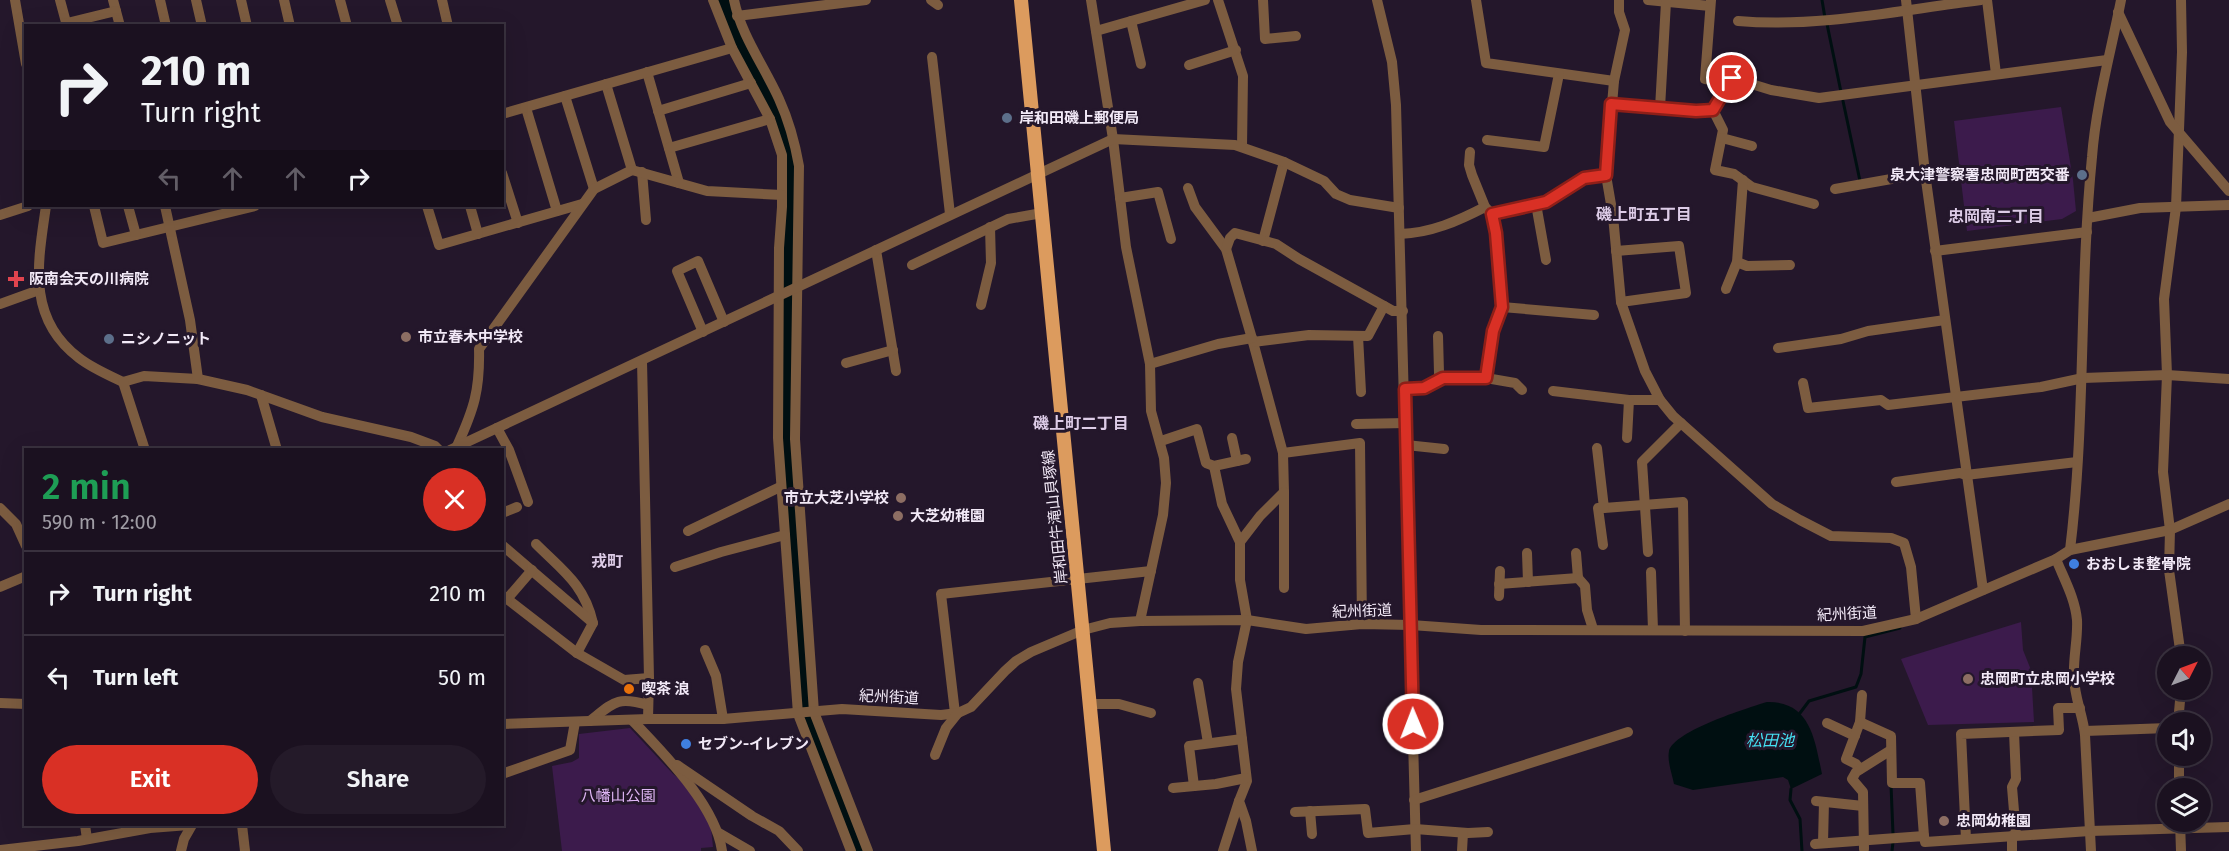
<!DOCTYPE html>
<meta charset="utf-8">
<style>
body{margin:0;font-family:"Fira Sans","Noto Sans JP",sans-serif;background:#241a29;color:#f1f3f6;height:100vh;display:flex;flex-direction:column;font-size:22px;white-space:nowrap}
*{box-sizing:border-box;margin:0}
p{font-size:20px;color:#a09da5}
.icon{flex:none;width:33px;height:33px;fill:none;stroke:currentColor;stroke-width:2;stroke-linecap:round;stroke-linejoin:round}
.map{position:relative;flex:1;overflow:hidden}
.side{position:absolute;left:24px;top:448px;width:480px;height:378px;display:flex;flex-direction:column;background:#1b1120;border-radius:0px;box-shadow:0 6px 24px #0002,0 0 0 2px #39313e}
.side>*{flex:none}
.banner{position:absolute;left:24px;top:24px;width:480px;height:183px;border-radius:0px;box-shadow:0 6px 24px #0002,0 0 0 2px #39313e;background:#1b1120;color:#f1f3f6;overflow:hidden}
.needle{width:39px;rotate:48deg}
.fabs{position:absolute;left:2157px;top:646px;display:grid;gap:12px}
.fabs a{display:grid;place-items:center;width:54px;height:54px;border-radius:50%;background:#1b1120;box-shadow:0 6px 24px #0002,0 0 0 2px #39313e;font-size:30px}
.pin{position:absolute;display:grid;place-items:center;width:51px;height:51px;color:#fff;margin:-26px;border:3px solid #fff;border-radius:50%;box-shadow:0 2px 6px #0007}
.me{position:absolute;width:66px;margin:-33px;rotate:359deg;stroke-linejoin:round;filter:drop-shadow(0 0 4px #0008)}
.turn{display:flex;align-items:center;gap:21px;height:126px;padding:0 18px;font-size:27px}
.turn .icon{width:78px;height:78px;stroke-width:2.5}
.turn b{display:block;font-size:42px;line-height:51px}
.lanes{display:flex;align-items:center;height:57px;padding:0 18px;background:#0003;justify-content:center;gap:30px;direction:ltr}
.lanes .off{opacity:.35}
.round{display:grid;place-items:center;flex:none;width:63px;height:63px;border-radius:32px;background:#241a29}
.head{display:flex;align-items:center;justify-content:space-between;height:102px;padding:0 18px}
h1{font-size:36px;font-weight:600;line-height:45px;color:#1e9e55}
.cta{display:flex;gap:12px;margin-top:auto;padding:12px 18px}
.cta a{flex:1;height:69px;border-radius:36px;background:#d93025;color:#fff;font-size:24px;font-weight:600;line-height:69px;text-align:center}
.cta a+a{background:#241a29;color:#f1f3f6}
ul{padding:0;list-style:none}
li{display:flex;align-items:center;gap:18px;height:84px;padding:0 18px;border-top:2px solid #39313e}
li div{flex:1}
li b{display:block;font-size:22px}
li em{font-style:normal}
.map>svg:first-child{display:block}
</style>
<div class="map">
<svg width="2229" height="851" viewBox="0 0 2229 851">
<rect width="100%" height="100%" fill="#24172b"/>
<g fill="#3c1b4c">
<path d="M2061 107 2073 180 2076 211 2062 219 1967 231 1954 121Z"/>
<path d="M2021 622 2023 650 2031 670 2034 722 1928 725 1901 659Z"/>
<path d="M630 728 673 774 694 791 711 828 713 847 701 848V851H562L552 766 572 762 579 758V734Z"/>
</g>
<path fill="#000f11" d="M1767 702C1811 701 1815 741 1822 774L1791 789 1788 780 1783 777 1693 790 1674 784C1672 774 1667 761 1669 751 1674 731 1747 708 1767 702Z"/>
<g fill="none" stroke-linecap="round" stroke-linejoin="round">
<g stroke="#000f11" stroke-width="3">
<path d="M1822 0 1825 18"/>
<path d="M1827 24 1841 92"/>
<path d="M1843 101 1860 181"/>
<path d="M1800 713 1809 701 1856 687 1861 674 1865 637 1900 628"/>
<path d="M1891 785 1893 834"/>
<path d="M1791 789 1790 800 1800 819 1802 851"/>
<path d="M1892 851 1893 842"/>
</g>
<path stroke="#000f11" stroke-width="20" d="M723 0 739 36 774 104 786 136 789 169 785 336 789 465 805 706 808 722 859 851"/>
<g stroke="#7c5c40" stroke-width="10">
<path d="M15 0 26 64"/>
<path d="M60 0 67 26"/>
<path d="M113 0 120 26"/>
<path d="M160 0 166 26"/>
<path d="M196 0 202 26"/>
<path d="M241 0 247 26"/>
<path d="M284 0 290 26"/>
<path d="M340 0 347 26"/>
<path d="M390 0 398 26"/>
<path d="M442 0 448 26"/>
<path d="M713 0 732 48 770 119 782 155V207L779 248 778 438 798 714 851 851"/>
<path d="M734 0C741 35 764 66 779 99 789 121 795 143 799 166L795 439 814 712 868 851"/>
<path d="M931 0 938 5"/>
<path d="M1091 0 1113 139 1126 247 1150 364 1151 411 1164 458 1166 483 1163 515 1140 621"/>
<path d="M1218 0 1243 76 1242 147"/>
<path d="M1263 0 1265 39 1296 36"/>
<path d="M1377 0 1392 62 1396 105 1416 851"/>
<path d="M1476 0 1486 63 1614 81"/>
<path d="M1619 0V12L1625 30 1614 81 1606 175 1613 216 1621 302 1645 371 1660 400 1673 416 1772 504 1800 520 1831 536 1891 538 1904 543 1911 567 1916 619"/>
<path d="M1648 0 1710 6"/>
<path d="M1711 0 1705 79 1727 83"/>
<path d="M1906 0 1925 173 1983 590"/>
<path d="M1987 0 1996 74"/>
<path d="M2181 0 2182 52 2176 207 2164 299 2167 375 2163 472 2170 530 2169 570 2181 657"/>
<path d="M2118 12 2170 122 2229 191"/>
<path d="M737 16 866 0"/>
<path d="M1131 21 1141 64"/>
<path d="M1738 21C1819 28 1900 10 1981 0"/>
<path d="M67 23 116 11"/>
<path d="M1096 31 1205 0"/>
<path d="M932 57 950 214"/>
<path d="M1189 65 1236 50"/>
<path d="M647 72 679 183"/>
<path d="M606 84 632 170"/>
<path d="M565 96 594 189"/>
<path d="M1611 104 1696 111 1713 110 1732 78 1771 90 1819 98 2107 60"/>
<path d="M526 108 557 211"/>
<path d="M1660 108 1666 2"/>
<path d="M1713 110 1723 130 1715 170 1734 174 1752 187 1814 204"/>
<path d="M658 111 751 83"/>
<path d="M502 114 732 48"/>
<path d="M1722 138 1752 146"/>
<path d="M1487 140 1544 147 1559 74"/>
<path d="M669 148 770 119"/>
<path d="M1470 152 1469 165 1472 175 1485 207 1492 214 1496 233 1502 307 1493 331 1486 378"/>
<path d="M642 172 646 220"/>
<path d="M502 173 518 223"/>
<path d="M1188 188 1195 207 1226 249 1253 342 1283 453 1284 492 1260 516 1240 542V580L1247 620 1238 662 1236 689 1247 781 1239 801 1246 821 1252 851"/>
<path d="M1835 189 1925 173"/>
<path d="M1120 198 1158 192 1171 239"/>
<path d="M1536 204 1546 260"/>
<path d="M46 206C38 262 26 318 79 358 92 368 108 375 123 382L144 376 198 379 247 390 322 417 411 437 435 446 439 450"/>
<path d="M94 206 103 243 255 206"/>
<path d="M128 206 136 235"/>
<path d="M165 206 190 320 198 379"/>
<path d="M427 206 439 245 582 204"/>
<path d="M470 206 478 234"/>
<path d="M1492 214 1546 202 1584 178 1606 175"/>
<path d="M0 215 28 206"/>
<path d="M2088 218 2140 208 2229 205"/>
<path d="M1400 234C1431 233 1458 221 1485 207"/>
<path d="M1263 241 1284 162"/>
<path d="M1226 249 1230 238 1235 233 1276 244 1299 259 1393 311H1403"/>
<path d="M876 250 896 371"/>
<path d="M1616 251 1679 246 1686 293 1621 302"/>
<path d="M1935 251 2087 232"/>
<path d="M1737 262 1747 266 1790 265"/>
<path d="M912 265 1008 219 1042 213"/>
<path d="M1726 289 1737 262 1743 180"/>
<path d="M0 304 39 290"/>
<path d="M981 305 991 263 990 227"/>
<path d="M1502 307 1594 315"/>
<path d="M703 332 677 271 698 261 724 322"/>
<path d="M1358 336 1361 392"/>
<path d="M1438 336 1439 373 1443 378"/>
<path d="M1253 342 1309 335 1368 336 1384 306"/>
<path d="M1778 348 1841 339 1868 331 1945 320"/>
<path d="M642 361 649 678 648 719"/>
<path d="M846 363 893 350"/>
<path d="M1150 364 1218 344 1252 338"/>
<path d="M123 382 145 450"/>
<path d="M1803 383 1808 408 1881 400 1888 405 2041 387 2083 378 2167 375 2229 379"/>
<path d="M1405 389 1424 388 1443 378 1458 377 1486 378 1515 383 1522 390"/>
<path d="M1553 391 1629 400H1660"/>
<path d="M261 395 277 450"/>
<path d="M1356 424 1406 423"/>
<path d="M497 428 509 450 528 502"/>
<path d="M1232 438 1237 461"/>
<path d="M1627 438 1629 400"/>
<path d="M1161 441 1197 429 1206 463 1214 466 1246 459"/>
<path d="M1406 445 1444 449"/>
<path d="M457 446C474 409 480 390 479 349L594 189 632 170 707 191 782 195"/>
<path d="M1597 448 1604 508 1683 502 1685 631"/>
<path d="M450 450 1113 139 1235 145 1284 162 1324 181 1336 194 1350 200 1399 208"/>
<path d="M1283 453 1360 443 1362 624"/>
<path d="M1214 466 1222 504 1240 542"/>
<path d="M1896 482 1960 473 1966 475 2077 462"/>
<path d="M0 508 16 524 26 546"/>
<path d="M502 513 517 507"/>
<path d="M688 531 780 487"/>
<path d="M536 544C563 571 584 584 593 623L577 653"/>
<path d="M502 545 593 623"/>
<path d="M1603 545 1598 508H1604"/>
<path d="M2070 550C2086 419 2079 288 2092 157 2096 104 2111 52 2121 0"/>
<path d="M1648 552 1642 462 1681 423"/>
<path d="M1527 553 1528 582"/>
<path d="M1576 553 1578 578"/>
<path d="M2056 559C2064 579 2075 598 2077 620 2078 639 2073 658 2074 676 2074 697 2083 715 2085 735L2091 851"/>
<path d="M675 567 721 552 785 535"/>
<path d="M1651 572 1653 630"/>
<path d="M1499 584 1578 578 1585 586 1587 610 1593 629"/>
<path d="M0 587 26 576"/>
<path d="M1284 588V492"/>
<path d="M502 595 577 653 624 680 649 678"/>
<path d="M1499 596 1500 571"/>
<path d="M507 599 532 570"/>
<path d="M705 650 716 676 723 719"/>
<path d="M1198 683 1208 743"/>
<path d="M0 703 26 704"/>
<path d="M1090 704H1119L1151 713"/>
<path d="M955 713 941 594 1151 571"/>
<path d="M632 720C663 753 716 805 722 851"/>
<path d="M590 721C614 702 617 696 648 705"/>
<path d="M1860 722 1862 695"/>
<path d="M1827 723 1855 736"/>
<path d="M2178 723 2181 690"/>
<path d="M502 724 648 719H723L842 709 941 715 958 713 971 707 1005 671 1016 661 1031 652 1083 630 1110 623 1140 621 1247 620 1306 629 1362 624 1411 625 1481 630 1863 631 1916 619 2056 559 2070 550 2170 530 2229 504"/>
<path d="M2085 731 2168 728"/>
<path d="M2014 732 2016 779 2012 787 2016 835"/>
<path d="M935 755 946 728 958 713"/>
<path d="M2179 756V789"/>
<path d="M677 765 752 816 779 831 798 851"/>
<path d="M1860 769 1856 764 1846 759 1860 722 1891 736 1892 783H1920L1924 836"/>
<path d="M502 774 570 750 575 722"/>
<path d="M1194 786 1189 746 1242 739"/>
<path d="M1173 788 1216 784 1246 778"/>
<path d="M1414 800 1628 732"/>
<path d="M1816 801 1863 806"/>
<path d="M1310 811 1312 834"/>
<path d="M1295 812 1365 809 1368 833 1415 829 1468 833 1488 832"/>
<path d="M2180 822 2181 851"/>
<path d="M85 825 87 839"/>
<path d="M242 825 245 851"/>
<path d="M719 833 750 851"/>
<path d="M2012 836V851"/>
<path d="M1966 839 1961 734 2059 730 2058 708H2080"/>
<path d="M1823 843 1824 802"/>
<path d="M1815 844 1924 836 1925 842 2090 831 2229 827"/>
<path d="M1864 849 1863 792 1852 779 1856 772 1891 750"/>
<path d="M0 850 78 841 150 828 189 825"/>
<path d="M181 851 184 839 192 825"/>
<path d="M1223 851 1239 801"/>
<path d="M1462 851 1463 833"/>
</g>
<path stroke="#dc9b5e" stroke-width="14" d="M1021 0 1104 851"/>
</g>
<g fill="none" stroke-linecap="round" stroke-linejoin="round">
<defs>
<path id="route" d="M1413 724 1405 389 1424 388 1443 378H1486L1493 331 1502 307 1496 233 1492 214 1546 202 1584 178 1606 175 1611 104 1696 111 1713 110 1732 78"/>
</defs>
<use href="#route" stroke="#8d1f18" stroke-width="15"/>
<use href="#route" stroke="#d93025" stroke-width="10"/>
</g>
<g fill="#5c6f8a" stroke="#24172b" stroke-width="2">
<circle cx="1007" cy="118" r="6"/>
<circle cx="2082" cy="175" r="6"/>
<circle cx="109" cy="339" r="6"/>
</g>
<path fill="#e0444e" stroke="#24172b" stroke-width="2" d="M13 270h6v6h6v6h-6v6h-6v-6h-6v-6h6z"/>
<g fill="#8d6e63" stroke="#24172b" stroke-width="2">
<circle cx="406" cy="337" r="6"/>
<circle cx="901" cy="498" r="6"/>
<circle cx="898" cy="516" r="6"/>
<circle cx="1968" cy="679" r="6"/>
<circle cx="1944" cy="821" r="6"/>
</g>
<g fill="#3f7fe0" stroke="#24172b" stroke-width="2">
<circle cx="2074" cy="564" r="6"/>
<circle cx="686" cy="744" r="6"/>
</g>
<circle fill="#e8710a" stroke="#24172b" stroke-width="2" cx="629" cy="689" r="6"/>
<g text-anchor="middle" stroke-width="6" stroke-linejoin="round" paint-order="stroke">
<g font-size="15" font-weight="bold" fill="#f2e9f7" stroke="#24172b" text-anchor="start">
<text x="1019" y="123">岸和田磯上郵便局</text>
<text x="2070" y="180" text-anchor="end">泉大津警察署忠岡町西交番</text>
<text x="29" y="284">阪南会天の川病院</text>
<text x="418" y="342">市立春木中学校</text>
<text x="121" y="344">ニシノニット</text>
<text x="889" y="503" text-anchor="end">市立大芝小学校</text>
<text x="910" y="521">大芝幼稚園</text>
<text x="2086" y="569">おおしま整骨院</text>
<text x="1980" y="684">忠岡町立忠岡小学校</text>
<text x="641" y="694">喫茶 浪</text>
<text x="698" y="749">セブン-イレブン</text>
<text x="1956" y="826">忠岡幼稚園</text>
</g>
<g font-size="15" fill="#f2e9f7" stroke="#24172b">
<text transform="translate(1055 517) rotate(-96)" y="5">岸和田牛滝山貝塚線</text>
<text transform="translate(1362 611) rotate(-2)" y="5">紀州街道</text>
<text transform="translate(1847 614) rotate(-3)" y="5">紀州街道</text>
<text transform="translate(889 697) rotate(3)" y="5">紀州街道</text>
</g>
<g font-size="15" fill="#deb5f4" stroke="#24172b">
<text x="618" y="801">八幡山公園</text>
</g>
<g font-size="16" font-weight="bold" fill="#ddcce7" stroke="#24172b">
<text x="1644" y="220">磯上町五丁目</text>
<text x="1996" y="222">忠岡南二丁目</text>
<text x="1081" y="429">磯上町二丁目</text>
<text x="607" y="567">戎町</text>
</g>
<g font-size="16" font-style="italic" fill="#45e1f4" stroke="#24172b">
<text x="1770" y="746">松田池</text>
</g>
</g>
</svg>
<div class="fabs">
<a><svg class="needle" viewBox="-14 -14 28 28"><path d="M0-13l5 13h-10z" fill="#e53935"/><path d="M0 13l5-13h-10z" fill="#a09da5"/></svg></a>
<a><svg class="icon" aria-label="sound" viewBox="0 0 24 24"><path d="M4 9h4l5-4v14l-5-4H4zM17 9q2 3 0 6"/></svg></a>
<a><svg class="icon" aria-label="layers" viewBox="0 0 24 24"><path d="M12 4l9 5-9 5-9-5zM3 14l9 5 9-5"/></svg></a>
</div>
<div class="pin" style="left:1732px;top:78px;background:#d93025"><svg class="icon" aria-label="arrive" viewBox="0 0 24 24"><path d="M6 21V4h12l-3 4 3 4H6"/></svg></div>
<svg class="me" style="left:1413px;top:724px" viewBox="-20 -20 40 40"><circle r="17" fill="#d93025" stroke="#fff" stroke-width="3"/><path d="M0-11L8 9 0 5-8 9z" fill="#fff"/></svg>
<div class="banner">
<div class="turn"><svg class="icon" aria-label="right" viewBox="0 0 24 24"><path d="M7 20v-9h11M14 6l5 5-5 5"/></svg><div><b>210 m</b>Turn right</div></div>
<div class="lanes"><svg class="icon off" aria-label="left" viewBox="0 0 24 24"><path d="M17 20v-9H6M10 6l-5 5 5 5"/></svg><svg class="icon off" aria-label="ahead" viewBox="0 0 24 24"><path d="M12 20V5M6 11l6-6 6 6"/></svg><svg class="icon off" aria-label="ahead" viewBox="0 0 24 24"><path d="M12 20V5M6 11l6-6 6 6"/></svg><svg class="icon" aria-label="right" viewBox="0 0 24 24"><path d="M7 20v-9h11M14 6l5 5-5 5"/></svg></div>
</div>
<section class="side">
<div class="head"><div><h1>2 min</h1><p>590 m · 12:00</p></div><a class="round" style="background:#d93025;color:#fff"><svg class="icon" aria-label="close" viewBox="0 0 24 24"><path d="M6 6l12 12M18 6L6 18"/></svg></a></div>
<ul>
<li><svg class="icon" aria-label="right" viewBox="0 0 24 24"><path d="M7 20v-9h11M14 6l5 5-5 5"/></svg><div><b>Turn right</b></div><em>210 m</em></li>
<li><svg class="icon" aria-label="left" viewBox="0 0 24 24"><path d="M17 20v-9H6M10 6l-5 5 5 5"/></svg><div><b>Turn left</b></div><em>50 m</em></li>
</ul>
<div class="cta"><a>Exit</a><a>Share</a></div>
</section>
</div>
